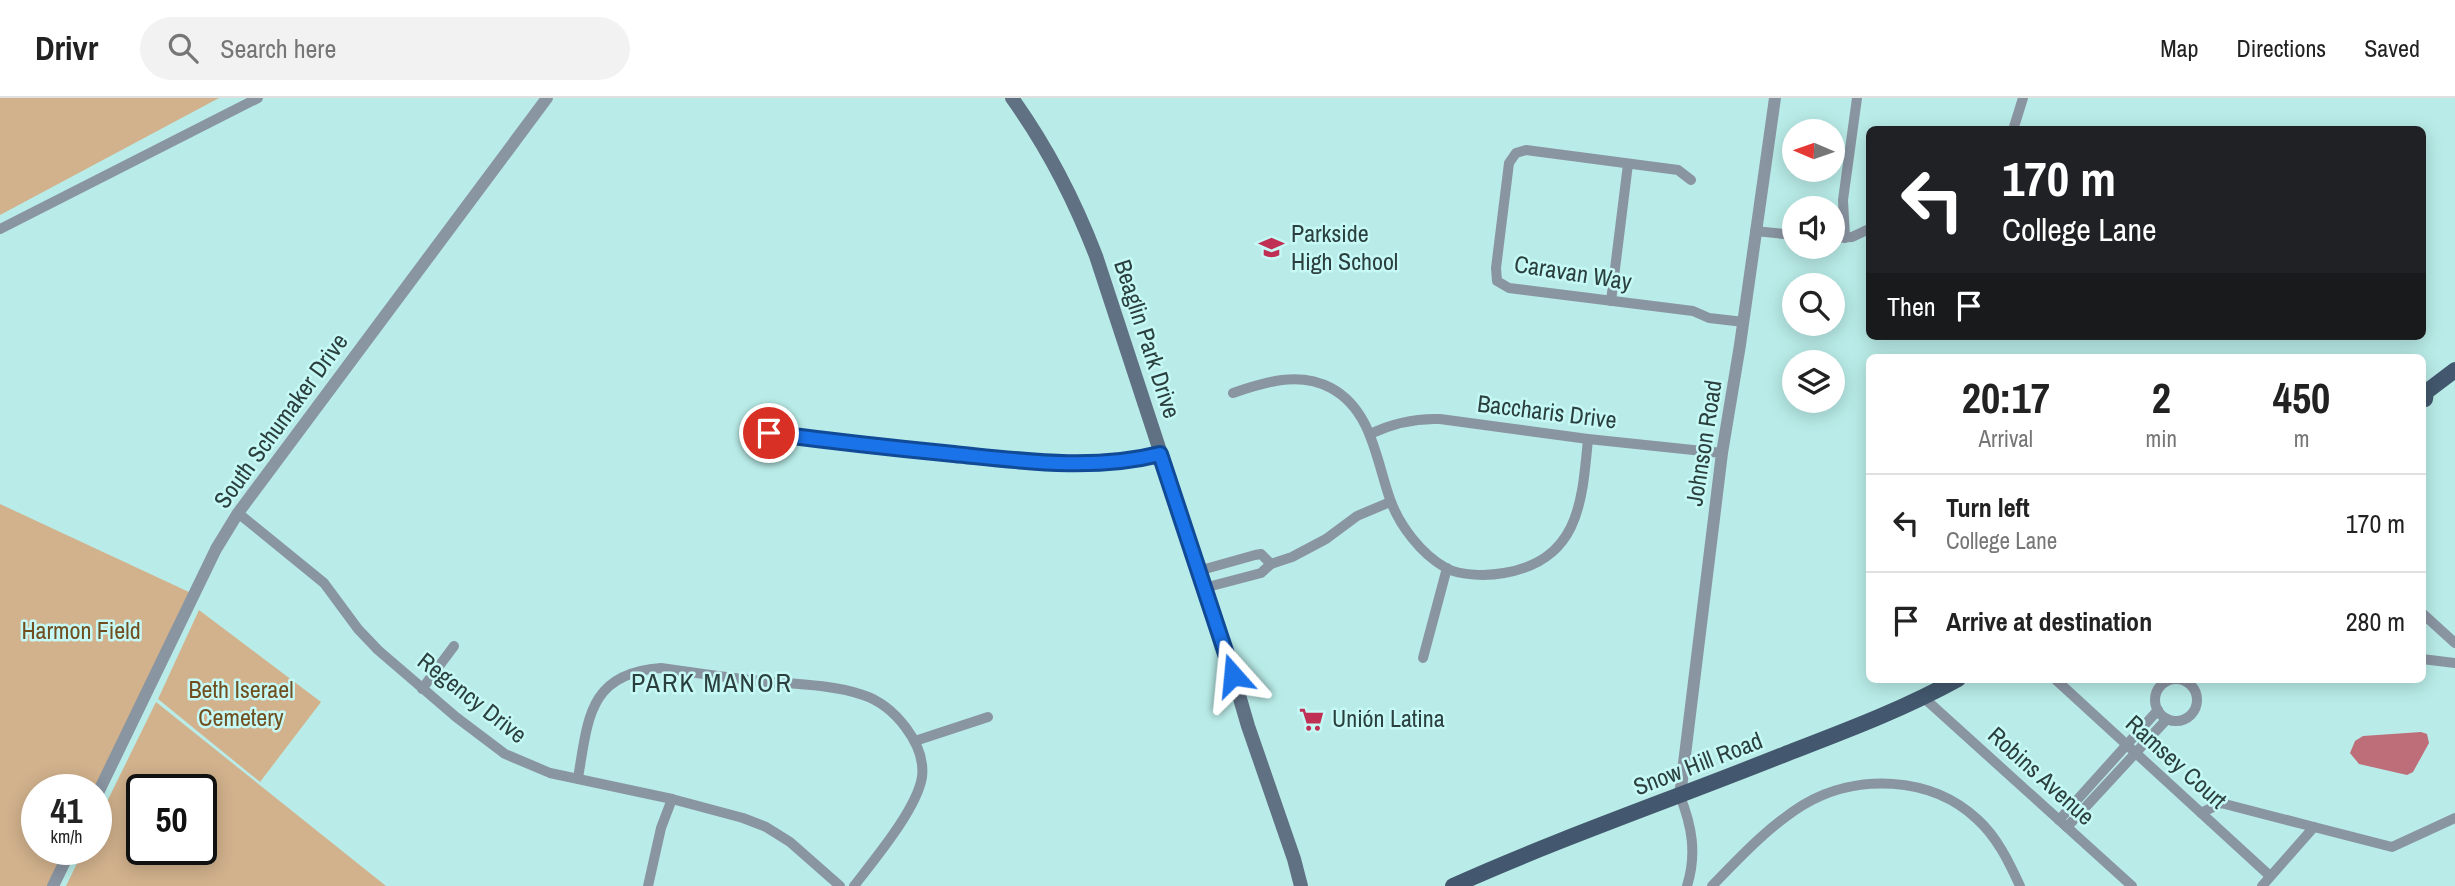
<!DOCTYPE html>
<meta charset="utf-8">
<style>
body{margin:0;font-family:"Archivo Narrow",sans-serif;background:#f2f2f2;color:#222;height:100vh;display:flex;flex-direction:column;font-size:26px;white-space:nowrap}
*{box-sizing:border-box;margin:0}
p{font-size:23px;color:#767676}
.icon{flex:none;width:38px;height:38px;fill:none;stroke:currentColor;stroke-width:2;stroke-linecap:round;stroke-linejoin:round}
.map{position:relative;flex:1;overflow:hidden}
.panel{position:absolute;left:1866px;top:256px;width:560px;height:329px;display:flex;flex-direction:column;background:#fff;border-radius:10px;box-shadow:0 4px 18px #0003}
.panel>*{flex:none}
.hud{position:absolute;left:1866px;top:28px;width:560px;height:214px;border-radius:10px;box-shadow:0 4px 18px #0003;background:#202124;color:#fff;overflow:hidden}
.needle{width:46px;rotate:272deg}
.tools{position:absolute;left:1782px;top:21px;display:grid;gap:14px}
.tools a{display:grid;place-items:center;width:63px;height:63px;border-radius:50%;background:#fff;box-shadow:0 4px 18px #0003;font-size:35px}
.speed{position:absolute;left:21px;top:676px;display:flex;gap:14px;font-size:35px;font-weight:700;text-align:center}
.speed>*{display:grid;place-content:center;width:91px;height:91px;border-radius:50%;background:#fff;box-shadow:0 4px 18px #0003;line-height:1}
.speed small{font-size:18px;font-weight:400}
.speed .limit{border:4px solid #111;border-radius:10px;background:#fff;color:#111}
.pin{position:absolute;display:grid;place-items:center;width:60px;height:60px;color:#fff;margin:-30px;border:4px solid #fff;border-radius:50%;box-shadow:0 2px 7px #0007}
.me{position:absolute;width:77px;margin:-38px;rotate:342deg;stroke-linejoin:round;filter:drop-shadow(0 0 5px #0008)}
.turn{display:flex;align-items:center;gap:24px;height:147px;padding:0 21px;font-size:32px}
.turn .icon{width:91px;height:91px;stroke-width:2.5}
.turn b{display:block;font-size:49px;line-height:60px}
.then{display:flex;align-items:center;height:66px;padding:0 21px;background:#0003;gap:14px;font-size:26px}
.eta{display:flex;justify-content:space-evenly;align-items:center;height:119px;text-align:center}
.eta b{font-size:42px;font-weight:700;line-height:49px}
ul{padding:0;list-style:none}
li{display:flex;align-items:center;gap:21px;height:98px;padding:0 21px;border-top:2px solid #e0e0e0}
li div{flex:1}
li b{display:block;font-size:26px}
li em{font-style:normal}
header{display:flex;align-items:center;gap:42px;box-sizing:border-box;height:98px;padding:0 35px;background:#fff;border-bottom:2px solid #e0e0e0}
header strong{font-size:33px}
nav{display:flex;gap:38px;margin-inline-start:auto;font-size:24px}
.search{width:490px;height:63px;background:#f2f2f2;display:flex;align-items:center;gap:18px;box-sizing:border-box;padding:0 24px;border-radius:38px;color:#767676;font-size:26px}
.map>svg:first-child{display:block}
</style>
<header>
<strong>Drivr</strong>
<div class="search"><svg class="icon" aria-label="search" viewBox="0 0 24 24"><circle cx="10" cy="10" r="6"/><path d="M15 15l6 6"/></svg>Search here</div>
<nav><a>Map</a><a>Directions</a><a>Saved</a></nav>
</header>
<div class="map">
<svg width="2455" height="788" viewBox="0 0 2455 788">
<rect width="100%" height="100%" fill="#b9ece8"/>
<g fill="#d2b28d" fill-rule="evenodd">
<path d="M0 0H219L0 117Z"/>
<path d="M0 406 189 494 96 691H37V751H68L50 788H0Z"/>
<path d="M199 512 321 604 260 684 158 601Z"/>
<path d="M156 604 386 788H66L84 751H96V726ZM142 691H201V751H142Z"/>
</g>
<path fill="#bd6e79" d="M2421 634 2427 636 2429 645 2413 674 2407 677 2359 666 2350 655 2355 643 2363 638Z"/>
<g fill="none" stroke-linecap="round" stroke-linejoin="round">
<g stroke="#8a95a2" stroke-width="10">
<path d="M2013 32 2023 0"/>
<path d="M1691 82 1678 72 1526 52 1516 55 1509 65 1496 170 1497 183 1509 190 1693 213 1709 220 1744 224"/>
<path d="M0 131 258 0"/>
<path d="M1755 133 1794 137"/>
<path d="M1832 140 1852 139 1869 131"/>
<path d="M1845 140 1843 102 1857 0"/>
<path d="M1611 203 1628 66"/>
<path d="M1233 295C1265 284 1299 273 1331 290 1372 312 1376 362 1390 401 1399 427 1421 456 1446 470 1460 478 1488 478 1504 475 1579 462 1582 405 1588 341"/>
<path d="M750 332C812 342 874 348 937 354 1011 362 1088 375 1160 356"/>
<path d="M1370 336C1393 325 1415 320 1440 321L1588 341 1722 355"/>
<path d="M238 415 324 485 358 531 378 552 456 619 505 656 550 675 672 701 743 720 766 729 790 744 840 788"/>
<path d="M1198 473 1255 457 1261 456 1271 466"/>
<path d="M1204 490 1261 475 1271 466 1292 459 1326 441 1357 418 1390 404"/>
<path d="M2422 515 2455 545"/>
<path d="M1423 560 1447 470"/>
<path d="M2422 561 2455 565"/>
<path d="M2055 581 2270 778"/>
<circle cx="2176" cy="602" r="21"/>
<path d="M422 591 454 548"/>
<path d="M1923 599 2132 788"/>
<path d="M915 643 988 619"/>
<path d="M578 680C588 622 588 575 661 570 696 575 732 580 767 584 797 586 835 587 863 597 894 607 926 646 922 679 917 711 874 762 854 788"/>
<path d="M1680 698C1692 728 1697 756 1687 788"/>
<path d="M2201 715 2221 705 2314 729"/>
<path d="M2059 722 2158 612"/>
<path d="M2067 729 2167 621"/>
<path d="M648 788 661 730 672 701"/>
<path d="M1712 788C1740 759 1769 728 1803 707 1856 675 1931 678 1977 721 1997 739 2009 764 2020 788"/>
<path d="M2262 788 2314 729 2392 749 2455 720"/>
</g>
<g stroke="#8a95a2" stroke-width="12">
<path d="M1680 698 1722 355 1740 247 1775 0"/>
<path d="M96 699 216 451 238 415 547 0"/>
<path d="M53 788 71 751"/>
</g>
<path stroke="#607184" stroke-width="14" d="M1012 0C1048 50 1074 101 1096 158L1229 563 1248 628 1294 761 1301 788"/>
<g stroke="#43586e" stroke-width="16">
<path d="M2425 301 2426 294 2455 272"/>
<path d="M1453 788C1562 739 1676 700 1788 655 1845 633 1904 611 1958 581"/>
</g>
</g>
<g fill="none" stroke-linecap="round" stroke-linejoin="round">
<defs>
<path id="route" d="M769 335C830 343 892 350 954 356 1023 363 1093 373 1160 356L1233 577"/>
</defs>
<use href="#route" stroke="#114b97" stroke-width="18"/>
<use href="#route" stroke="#1a73e8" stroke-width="12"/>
</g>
<defs>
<symbol id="school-bare" viewBox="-9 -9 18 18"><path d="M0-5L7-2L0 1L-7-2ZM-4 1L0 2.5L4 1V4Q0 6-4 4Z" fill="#c03054" stroke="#c6f9f5" stroke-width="2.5" paint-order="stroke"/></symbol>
<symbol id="supermarket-bare" viewBox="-9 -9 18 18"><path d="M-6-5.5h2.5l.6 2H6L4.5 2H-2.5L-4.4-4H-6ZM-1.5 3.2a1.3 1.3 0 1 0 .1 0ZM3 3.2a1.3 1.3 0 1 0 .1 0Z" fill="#c03054" stroke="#c6f9f5" stroke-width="2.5" paint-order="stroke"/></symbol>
</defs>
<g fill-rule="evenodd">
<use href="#school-bare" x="1254" y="132" width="35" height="35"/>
<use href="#supermarket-bare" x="1294" y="604" width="35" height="35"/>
</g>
<g text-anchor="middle" stroke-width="5" stroke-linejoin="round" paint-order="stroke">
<g font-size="24" fill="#2b403e" stroke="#c6f9f5" text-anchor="start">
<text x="1291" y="144">Parkside<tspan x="1291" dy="28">High School</tspan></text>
<text x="1332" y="629">Unión Latina</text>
</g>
<g font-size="24" fill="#2b403e" stroke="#c6f9f5">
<text transform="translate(1573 175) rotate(9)" y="8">Caravan Way</text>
<text transform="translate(1147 241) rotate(72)" y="8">Beaglin Park Drive</text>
<text transform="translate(1547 314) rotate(7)" y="8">Baccharis Drive</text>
<text transform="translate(281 323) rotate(-54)" y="8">South Schumaker Drive</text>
<text transform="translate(1704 345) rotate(-81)" y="8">Johnson Road</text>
<text transform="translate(472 600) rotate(38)" y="8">Regency Drive</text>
<text transform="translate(2176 664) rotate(42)" y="8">Ramsey Court</text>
<text transform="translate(1698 666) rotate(-21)" y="8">Snow Hill Road</text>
<text transform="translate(2041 678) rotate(42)" y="8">Robins Avenue</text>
</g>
<g font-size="24" fill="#714e1f" stroke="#c6f9f5">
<text x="81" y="541">Harmon Field</text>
<text x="241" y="600">Beth Iserael<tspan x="241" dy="28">Cemetery</tspan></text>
</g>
<g font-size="26" letter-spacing="2" fill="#2b403e" stroke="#c6f9f5">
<text x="712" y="594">PARK MANOR</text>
</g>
</g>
</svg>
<div class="tools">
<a><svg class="needle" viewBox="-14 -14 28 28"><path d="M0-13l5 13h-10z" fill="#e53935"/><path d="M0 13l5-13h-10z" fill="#767676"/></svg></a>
<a><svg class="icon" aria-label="sound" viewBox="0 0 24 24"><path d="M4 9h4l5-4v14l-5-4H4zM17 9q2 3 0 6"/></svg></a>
<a><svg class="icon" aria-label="search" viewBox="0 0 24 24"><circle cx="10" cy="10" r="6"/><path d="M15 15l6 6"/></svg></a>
<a><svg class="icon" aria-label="layers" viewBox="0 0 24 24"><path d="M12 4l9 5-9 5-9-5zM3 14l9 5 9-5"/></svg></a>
</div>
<div class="speed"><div>41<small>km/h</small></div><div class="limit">50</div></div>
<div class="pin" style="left:769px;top:335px;background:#d93025"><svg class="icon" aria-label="arrive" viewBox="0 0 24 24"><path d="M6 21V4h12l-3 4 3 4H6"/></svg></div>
<svg class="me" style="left:1233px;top:577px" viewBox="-20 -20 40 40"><path d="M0-17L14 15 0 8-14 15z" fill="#1a73e8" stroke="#fff" stroke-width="4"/></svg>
<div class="hud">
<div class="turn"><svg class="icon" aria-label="left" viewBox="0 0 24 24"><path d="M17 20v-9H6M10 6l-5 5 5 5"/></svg><div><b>170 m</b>College Lane</div></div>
<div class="then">Then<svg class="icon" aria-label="arrive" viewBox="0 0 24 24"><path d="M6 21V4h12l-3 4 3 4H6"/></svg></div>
</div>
<section class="panel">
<div class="eta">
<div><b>20:17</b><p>Arrival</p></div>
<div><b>2</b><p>min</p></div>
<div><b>450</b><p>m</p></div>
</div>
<ul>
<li><svg class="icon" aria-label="left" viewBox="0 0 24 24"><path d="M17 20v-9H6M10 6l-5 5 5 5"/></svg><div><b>Turn left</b><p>College Lane</p></div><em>170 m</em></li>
<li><svg class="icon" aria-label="arrive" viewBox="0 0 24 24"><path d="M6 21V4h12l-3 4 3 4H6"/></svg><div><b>Arrive at destination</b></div><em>280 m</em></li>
</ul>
</section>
</div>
